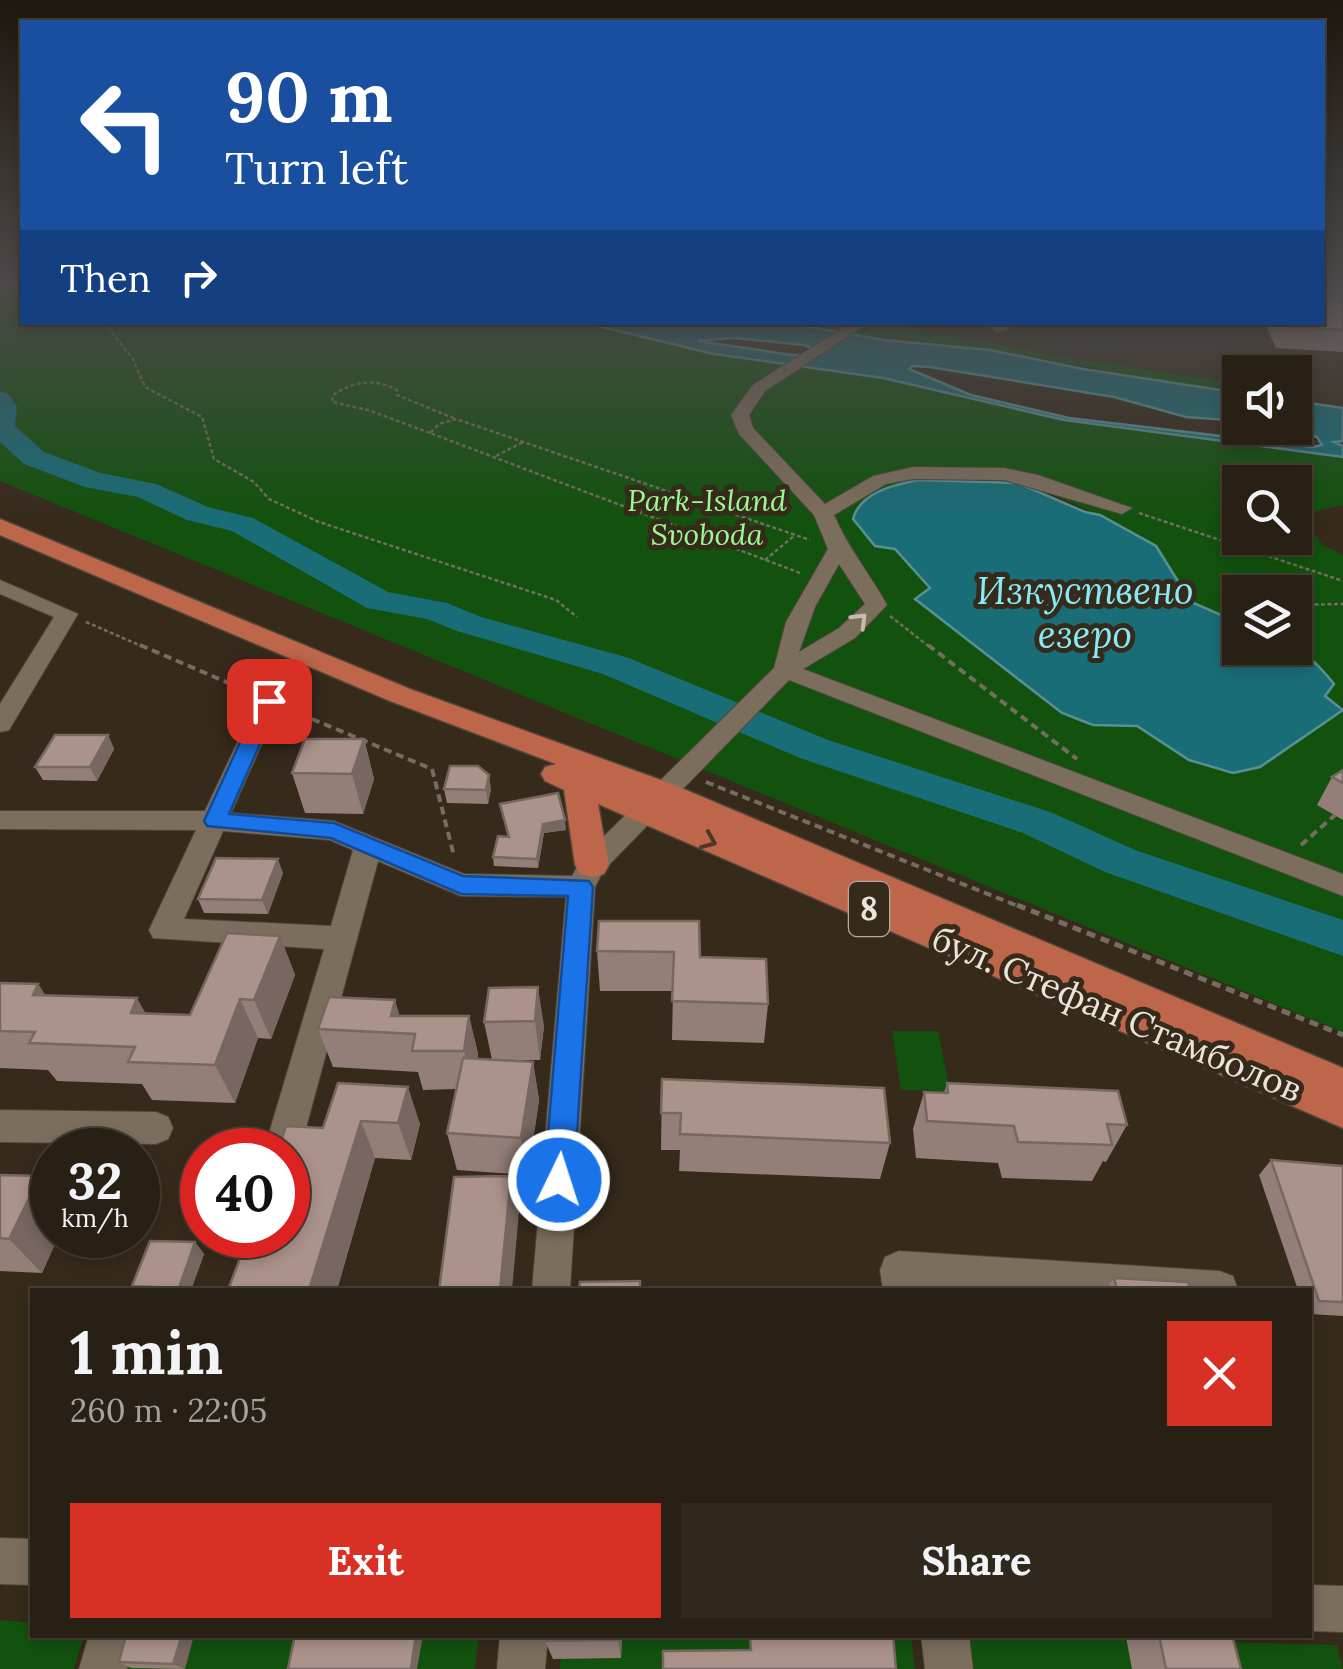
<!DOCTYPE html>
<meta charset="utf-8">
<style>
body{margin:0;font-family:Lora,serif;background:#30281d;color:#f1f3f6;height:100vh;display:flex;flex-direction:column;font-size:38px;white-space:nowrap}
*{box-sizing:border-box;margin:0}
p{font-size:32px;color:#a5a3a0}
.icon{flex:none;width:55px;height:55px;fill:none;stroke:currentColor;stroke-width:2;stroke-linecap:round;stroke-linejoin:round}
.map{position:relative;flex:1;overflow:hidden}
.panel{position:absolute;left:30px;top:1288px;width:1282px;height:350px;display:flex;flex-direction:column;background:#282014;border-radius:0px;box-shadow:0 5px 15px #0003,0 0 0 2px #443e34}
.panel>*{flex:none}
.top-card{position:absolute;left:20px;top:20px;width:1305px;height:305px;border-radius:0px;box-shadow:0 5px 15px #0003,0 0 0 2px #443e34;background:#1a4fa0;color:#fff;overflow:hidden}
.tools{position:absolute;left:1222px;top:355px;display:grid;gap:20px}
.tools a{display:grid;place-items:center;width:90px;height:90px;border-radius:0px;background:#282014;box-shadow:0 5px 15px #0003,0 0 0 2px #443e34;font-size:50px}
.speed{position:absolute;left:30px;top:1128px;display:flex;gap:20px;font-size:50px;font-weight:700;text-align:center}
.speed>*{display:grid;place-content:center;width:130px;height:130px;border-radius:50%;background:#282014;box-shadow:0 5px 15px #0003,0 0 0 2px #443e34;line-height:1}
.speed small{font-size:25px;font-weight:400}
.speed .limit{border:15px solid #d22;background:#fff;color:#111}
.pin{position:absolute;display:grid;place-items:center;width:85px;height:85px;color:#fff;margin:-42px;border-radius:20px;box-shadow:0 5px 15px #0006}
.me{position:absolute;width:110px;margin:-55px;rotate:4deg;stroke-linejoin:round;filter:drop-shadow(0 0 8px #0008)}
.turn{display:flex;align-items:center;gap:35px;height:210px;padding:0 40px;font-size:45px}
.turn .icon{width:130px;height:130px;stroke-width:2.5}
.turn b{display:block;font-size:70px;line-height:85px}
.then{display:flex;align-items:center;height:95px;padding:0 40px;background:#0003;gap:20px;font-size:38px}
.round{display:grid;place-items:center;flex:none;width:105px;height:105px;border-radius:0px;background:#30281d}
.head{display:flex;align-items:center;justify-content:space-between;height:170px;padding:0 40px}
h1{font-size:60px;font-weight:700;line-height:75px}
.action{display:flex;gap:20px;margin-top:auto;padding:20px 40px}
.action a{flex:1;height:115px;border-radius:0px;background:#d93025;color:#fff;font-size:40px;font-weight:700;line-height:115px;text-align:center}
.action a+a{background:#30281d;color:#f1f3f6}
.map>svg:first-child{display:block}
</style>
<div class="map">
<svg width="1343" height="1669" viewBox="0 0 1343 1669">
<rect width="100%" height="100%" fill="#362a1b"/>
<g fill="#12520e" fill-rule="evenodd">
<path d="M0 285H22V322L585 323 714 354 883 378 1064 420 1343 457V505L1316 511 1308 526 1323 545 1343 555V707L1324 696 1312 656 1294 648 1295 592H1240V623C1226 617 1201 612 1190 602 1176 588 1171 564 1158 549 1145 533 1041 488 1019 483 987 477 950 480 918 480L895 549 930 589 916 599 1062 713 1093 725 1137 726 1189 760 1261 767 1343 710V1032L0 481ZM1240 482H1295V538H1240Z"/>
<path d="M787 323H881L1088 361 1240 384V393C1157 381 1074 364 991 350 923 339 855 338 787 323Z"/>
<path d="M892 1031H938L950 1091 901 1090Z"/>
<path d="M0 1620 32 1623V1635H84L74 1669H0Z"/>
<path d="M128 1635H479L475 1669H118Z"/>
<path d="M562 1635H911L915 1669H560Z"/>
<path d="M963 1635 1337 1645 1343 1669H968Z"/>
</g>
<g fill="#196d77" stroke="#589195" stroke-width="2.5" fill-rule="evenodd">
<path d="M694 322 717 326 787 323 885 340 990 350 1083 369 1240 393V421L1186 417 1114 397 930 367 912 366 909 369 971 395 1069 418 1313 447 1322 445 1317 437 1290 428H1295V401L1343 408V441L1334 442 1343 446V457L1064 420 883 378 714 354 585 323ZM733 338 804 345 812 348 802 355H792L698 341Z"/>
<path d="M918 480 1018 483 1085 512 1100 515 1156 546 1191 602 1240 623V648C1292 648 1300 641 1334 684L1325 696 1343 710 1260 767 1233 773 1189 760 1137 726 1093 725 1062 713 915 599 930 588 895 549 875 546 853 519C860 492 894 485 918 480Z"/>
</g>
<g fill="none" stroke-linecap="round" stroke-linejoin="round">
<path fill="#196d77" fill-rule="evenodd" d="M0 391 9 394 17 407 15 426 44 452 101 473 156 484 208 507 253 518 388 592 447 603 481 617 629 658 828 740 1053 813 1135 850 1343 920V956L1105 872 1023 833 800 758 603 674 457 631 427 619 367 608 232 531 187 520 138 497 85 487 24 464 0 442Z"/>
<defs>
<g id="minor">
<path d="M852 322H870L765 391 749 415 753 428 825 504 873 476 913 467 1004 468 1038 475 1132 508 1122 514 1004 480 913 479 886 484 834 515C848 548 870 574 887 605L855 638 803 669 1343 874V896L789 680 603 871 595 887 570 1290H532L566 897 461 896 378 861 300 1150 294 1161 288 1164V1150H264L324 949 153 938 149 930 196 830 0 829V811H205L257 701 269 693 281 701 231 813 334 821 464 874 572 876 582 858 774 668 786 622 828 549 814 515 739 434 731 415 753 385ZM839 564 865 604 839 628 799 652 815 607ZM223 831 330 840 353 850 331 926 184 919Z"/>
<path d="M985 322H1002L1009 329 997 332Z"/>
<path d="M0 580 78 614 9 730 0 732V704L54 617 0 594Z"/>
<path d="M0 1110 156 1112 168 1117 173 1128 168 1139 156 1144 0 1142Z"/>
<path d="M899 1251 1219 1271 1233 1276 1238 1290H883L880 1270 885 1257Z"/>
<path d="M0 1538 32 1539V1585L0 1584Z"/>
<path d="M1310 1585 1343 1586V1632L1310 1631Z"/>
<path d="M89 1635H137L127 1669H79Z"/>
<path d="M500 1635H548L545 1669H497Z"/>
<path d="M921 1635H969L973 1669H925Z"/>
</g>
<path id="major" d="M0 519 410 689 672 784 1343 1068V1128L598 804 609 865 604 874 592 877 580 874 575 865 564 790 545 781 541 774 545 767 556 764 390 701 0 535Z"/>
</defs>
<use href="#minor" stroke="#4f4538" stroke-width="2"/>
<use href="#major" stroke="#4f4538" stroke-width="3"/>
<g stroke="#766c5f" stroke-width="2.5" stroke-dasharray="4 2.5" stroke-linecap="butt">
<path d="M104 322 133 359 145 387 202 417 214 459 254 482 269 499 319 522 556 600 577 617"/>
<path d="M430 433 368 410 332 402 333 395C354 381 375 378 397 390V395L456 419"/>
<path d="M496 456 523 442"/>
<path d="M641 511 671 492"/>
<path d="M1139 513 1343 581"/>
<path d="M765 560 795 535"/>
<path d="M800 573 430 433 439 424 456 419 810 540"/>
<path d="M1295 605 1343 604"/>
<path d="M1232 606H1240"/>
<path d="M890 616 931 648"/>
<path d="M86 622 146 648"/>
</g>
<g stroke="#766c5f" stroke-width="4" stroke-dasharray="8 5" stroke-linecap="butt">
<path d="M140 645 252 693"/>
<path d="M928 645 1077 759"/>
<path d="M288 709 432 769 454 856"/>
<path d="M706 782 1023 908"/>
<path d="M1301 845 1335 815"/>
</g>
<path stroke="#766c5f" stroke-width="5" stroke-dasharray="9 6" stroke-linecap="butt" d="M1017 905 1343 1035"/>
<use href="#minor" fill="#7c6e5d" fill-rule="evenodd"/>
<use href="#major" fill="#bd664a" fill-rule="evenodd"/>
</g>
<g fill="#937e78">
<path d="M1322 285H1343V352L1276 348 1264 322H1322Z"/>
<path d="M108 735 114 749 97 781 43 780 35 767Z"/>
<path d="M364 739 374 779 363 814 305 813 292 773Z"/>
<path d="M1343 770V820L1317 805 1332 777Z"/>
<path d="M444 789H491L488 804 447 803Z"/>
<path d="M500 804 566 830 544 833 538 868 494 866 493 857 508 837Z"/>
<path d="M283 873 268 914 204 913 198 899Z"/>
<path d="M599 921 700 957 768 1004 764 1043 672 1040 673 991H600L597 951Z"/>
<path d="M280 936 295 975 271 1039 258 1038 235 1103 152 1100 142 1084 57 1081 48 1070 0 1068V983L38 984 45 995 146 1013 190 1015Z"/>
<path d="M489 988 544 1026 540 1060H503L533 1062 539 1100 528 1175 457 1170 447 1133 456 1089 423 1090 418 1072 333 1067 318 1029 400 1016H469L478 1054 477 1059 492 1060 484 1022Z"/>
<path d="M662 1079 890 1143 880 1179 679 1171 680 1150H661Z"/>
<path d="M338 1083 420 1124 411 1160 375 1158 337 1290H228L323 1128Z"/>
<path d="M947 1083 1127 1125 1106 1162 1103 1161 1092 1181 1002 1178 998 1163 916 1158 913 1129 924 1092 944 1093Z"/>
<path d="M1271 1160 1343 1166V1316L1310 1314V1290H1298L1259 1175Z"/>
<path d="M0 1175 40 1176 52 1192V1235H59L42 1273 0 1271Z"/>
<path d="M195 1242 204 1254 191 1290H136L132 1286Z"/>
<path d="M1114 1278 1190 1290H1106Z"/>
<path d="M126 1635 185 1669 131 1668 119 1662Z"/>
<path d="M622 1635 621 1658 553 1659 545 1641Z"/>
<path d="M1128 1635H1232L1241 1669H1132L1126 1637Z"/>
</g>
<g fill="#786761">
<path d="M108 735 114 749 97 781 90 767Z"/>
<path d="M364 739 374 779 363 814 352 774Z"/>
<path d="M489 775 491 789 488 804 486 790Z"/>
<path d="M565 820 566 830 544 833 538 868 537 859 543 824Z"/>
<path d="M278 859 283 873 268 914 262 900Z"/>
<path d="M280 936 295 975 271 1039 254 1000Z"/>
<path d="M38 984 64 1023 33 995Z"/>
<path d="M538 987 544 1026 540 1060 535 1021Z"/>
<path d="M137 998 159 1037 131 1013Z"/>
<path d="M240 999 258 1038 235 1103 215 1065Z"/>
<path d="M395 1000 405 1034 391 1016Z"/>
<path d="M469 1016 478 1054 473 1089 464 1051Z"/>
<path d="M533 1062 539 1100 528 1175 521 1138Z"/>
<path d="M408 1087 420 1124 411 1160 398 1123Z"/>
<path d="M361 1121 375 1158 337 1290H309Z"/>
<path d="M40 1176 52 1192V1235H59L42 1273 9 1239Z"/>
<path d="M511 1176 519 1212 512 1290H500Z"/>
<path d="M195 1242 204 1254 191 1290H181L179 1288Z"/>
<path d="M182 1635H194L185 1669 173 1664Z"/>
<path d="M416 1635H423L417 1669H411Z"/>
<path d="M618 1635H622L621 1658 618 1640Z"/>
</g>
<g fill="#ab938b" stroke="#786761" stroke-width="2.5">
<path d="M1322 285H1343V330L1284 326 1282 322H1322V303H1327L1322 301Z"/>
<path d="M55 735H108L90 767H35Z"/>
<path d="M305 739H364L352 774 292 773Z"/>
<path d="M450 766H478L489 775 486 790 444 789Z"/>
<path d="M1343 770V783L1332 777Z"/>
<path d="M558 793 565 820 543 824 537 859 493 857 498 836 509 837 500 804Z"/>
<path d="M216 858 278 859 262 900 198 899Z"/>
<path d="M599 921H699L700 957 766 959 768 1004 672 1001 674 952 597 951Z"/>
<path d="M227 933 280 936 254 1000 240 999 215 1065 128 1062 135 1047 29 1043 35 1032 0 1031V983L38 984 33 995 137 998 131 1013 190 1015Z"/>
<path d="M538 987 535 1021 484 1022 489 988Z"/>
<path d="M329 997 395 1000 391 1016H469L464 1051H412L415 1034 318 1029Z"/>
<path d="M463 1058 533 1062 521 1138 447 1133Z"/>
<path d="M662 1079 884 1088 890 1143 680 1134 681 1113H661Z"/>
<path d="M338 1083 408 1087 398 1123 361 1121 309 1290H228L249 1235H288V1150H278L286 1126 323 1128Z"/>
<path d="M947 1083 1118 1091 1127 1125 1107 1124 1112 1145 1018 1142 1014 1126 927 1121 924 1092 948 1093Z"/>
<path d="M1271 1160 1343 1166V1302L1319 1301Z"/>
<path d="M0 1175 40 1176 9 1239 0 1238Z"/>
<path d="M511 1176 500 1290H439L454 1177Z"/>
<path d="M150 1241 195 1242 179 1288 132 1286Z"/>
<path d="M1114 1278 1188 1282 1190 1290H1117Z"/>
<path d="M640 1281V1290H579L580 1282Z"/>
<path d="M126 1635H182L173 1664 119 1662Z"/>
<path d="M295 1635H416L411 1669H288Z"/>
<path d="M546 1635H618V1640L545 1641Z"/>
<path d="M750 1635H893L896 1669H663V1651L751 1650Z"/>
<path d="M1159 1635H1232L1241 1669H1166Z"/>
</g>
<defs><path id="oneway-chevron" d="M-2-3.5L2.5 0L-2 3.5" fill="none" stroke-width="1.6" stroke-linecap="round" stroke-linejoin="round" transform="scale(2.5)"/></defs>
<use stroke="#c5bbaf" href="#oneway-chevron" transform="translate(860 620) rotate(-45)"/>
<use stroke="#513624" href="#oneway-chevron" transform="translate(709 841) rotate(23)"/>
<linearGradient id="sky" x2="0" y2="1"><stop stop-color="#1e170f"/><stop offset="0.55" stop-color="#4c4a4a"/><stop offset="1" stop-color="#4c4a4a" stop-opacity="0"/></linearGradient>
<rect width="1343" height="519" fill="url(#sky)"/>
<path fill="#1a73e8" stroke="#114b97" stroke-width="2.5" d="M269 695 279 701 229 814 334 823 463 876 589 881 593 887 574 1180 569 1190 559 1194 548 1190 544 1180 568 896 461 894 331 838 207 826 204 821 259 701Z"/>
<g text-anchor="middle" stroke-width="10" stroke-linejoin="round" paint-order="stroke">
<g font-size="30" font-style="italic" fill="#9cf895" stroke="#362a1b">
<text x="707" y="511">Park-Island<tspan x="707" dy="34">Svoboda</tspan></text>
</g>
<rect fill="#362a1b" stroke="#b5aca1" stroke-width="2.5" x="849" y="882" width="40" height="54" rx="8"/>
<g font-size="32" font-weight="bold" fill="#ece4db">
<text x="869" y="920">8</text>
</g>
<g font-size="35" fill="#ece4db" stroke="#362a1b">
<text transform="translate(1117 1014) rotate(23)" y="12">бул. Стефан Стамболов</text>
</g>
<g font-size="38" font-style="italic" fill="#87eaf8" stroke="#362a1b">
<text x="1085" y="604">Изкуствено<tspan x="1085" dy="44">езеро</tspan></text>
</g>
</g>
</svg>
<div class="tools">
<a><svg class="icon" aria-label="sound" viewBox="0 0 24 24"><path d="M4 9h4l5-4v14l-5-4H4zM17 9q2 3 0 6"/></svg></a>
<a><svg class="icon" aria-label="search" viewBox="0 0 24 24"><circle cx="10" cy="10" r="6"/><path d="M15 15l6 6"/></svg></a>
<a><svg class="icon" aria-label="layers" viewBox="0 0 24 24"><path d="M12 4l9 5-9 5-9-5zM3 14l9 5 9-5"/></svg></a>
</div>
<div class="speed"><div>32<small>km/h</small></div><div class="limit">40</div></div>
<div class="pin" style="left:269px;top:701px;background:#d93025"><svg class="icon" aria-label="arrive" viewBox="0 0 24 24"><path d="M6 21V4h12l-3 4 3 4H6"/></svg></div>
<svg class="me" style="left:559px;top:1180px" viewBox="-20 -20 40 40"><circle r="17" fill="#1a73e8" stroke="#fff" stroke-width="3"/><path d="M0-11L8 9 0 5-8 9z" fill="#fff"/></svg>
<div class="top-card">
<div class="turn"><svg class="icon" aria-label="left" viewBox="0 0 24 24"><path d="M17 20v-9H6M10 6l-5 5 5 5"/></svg><div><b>90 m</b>Turn left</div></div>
<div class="then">Then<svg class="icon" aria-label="right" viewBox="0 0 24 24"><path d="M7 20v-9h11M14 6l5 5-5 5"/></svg></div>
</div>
<section class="panel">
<div class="head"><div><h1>1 min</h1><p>260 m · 22:05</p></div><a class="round" style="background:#d93025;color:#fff"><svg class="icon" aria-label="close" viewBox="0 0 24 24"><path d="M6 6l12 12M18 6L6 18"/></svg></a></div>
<div class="action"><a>Exit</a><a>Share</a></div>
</section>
</div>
